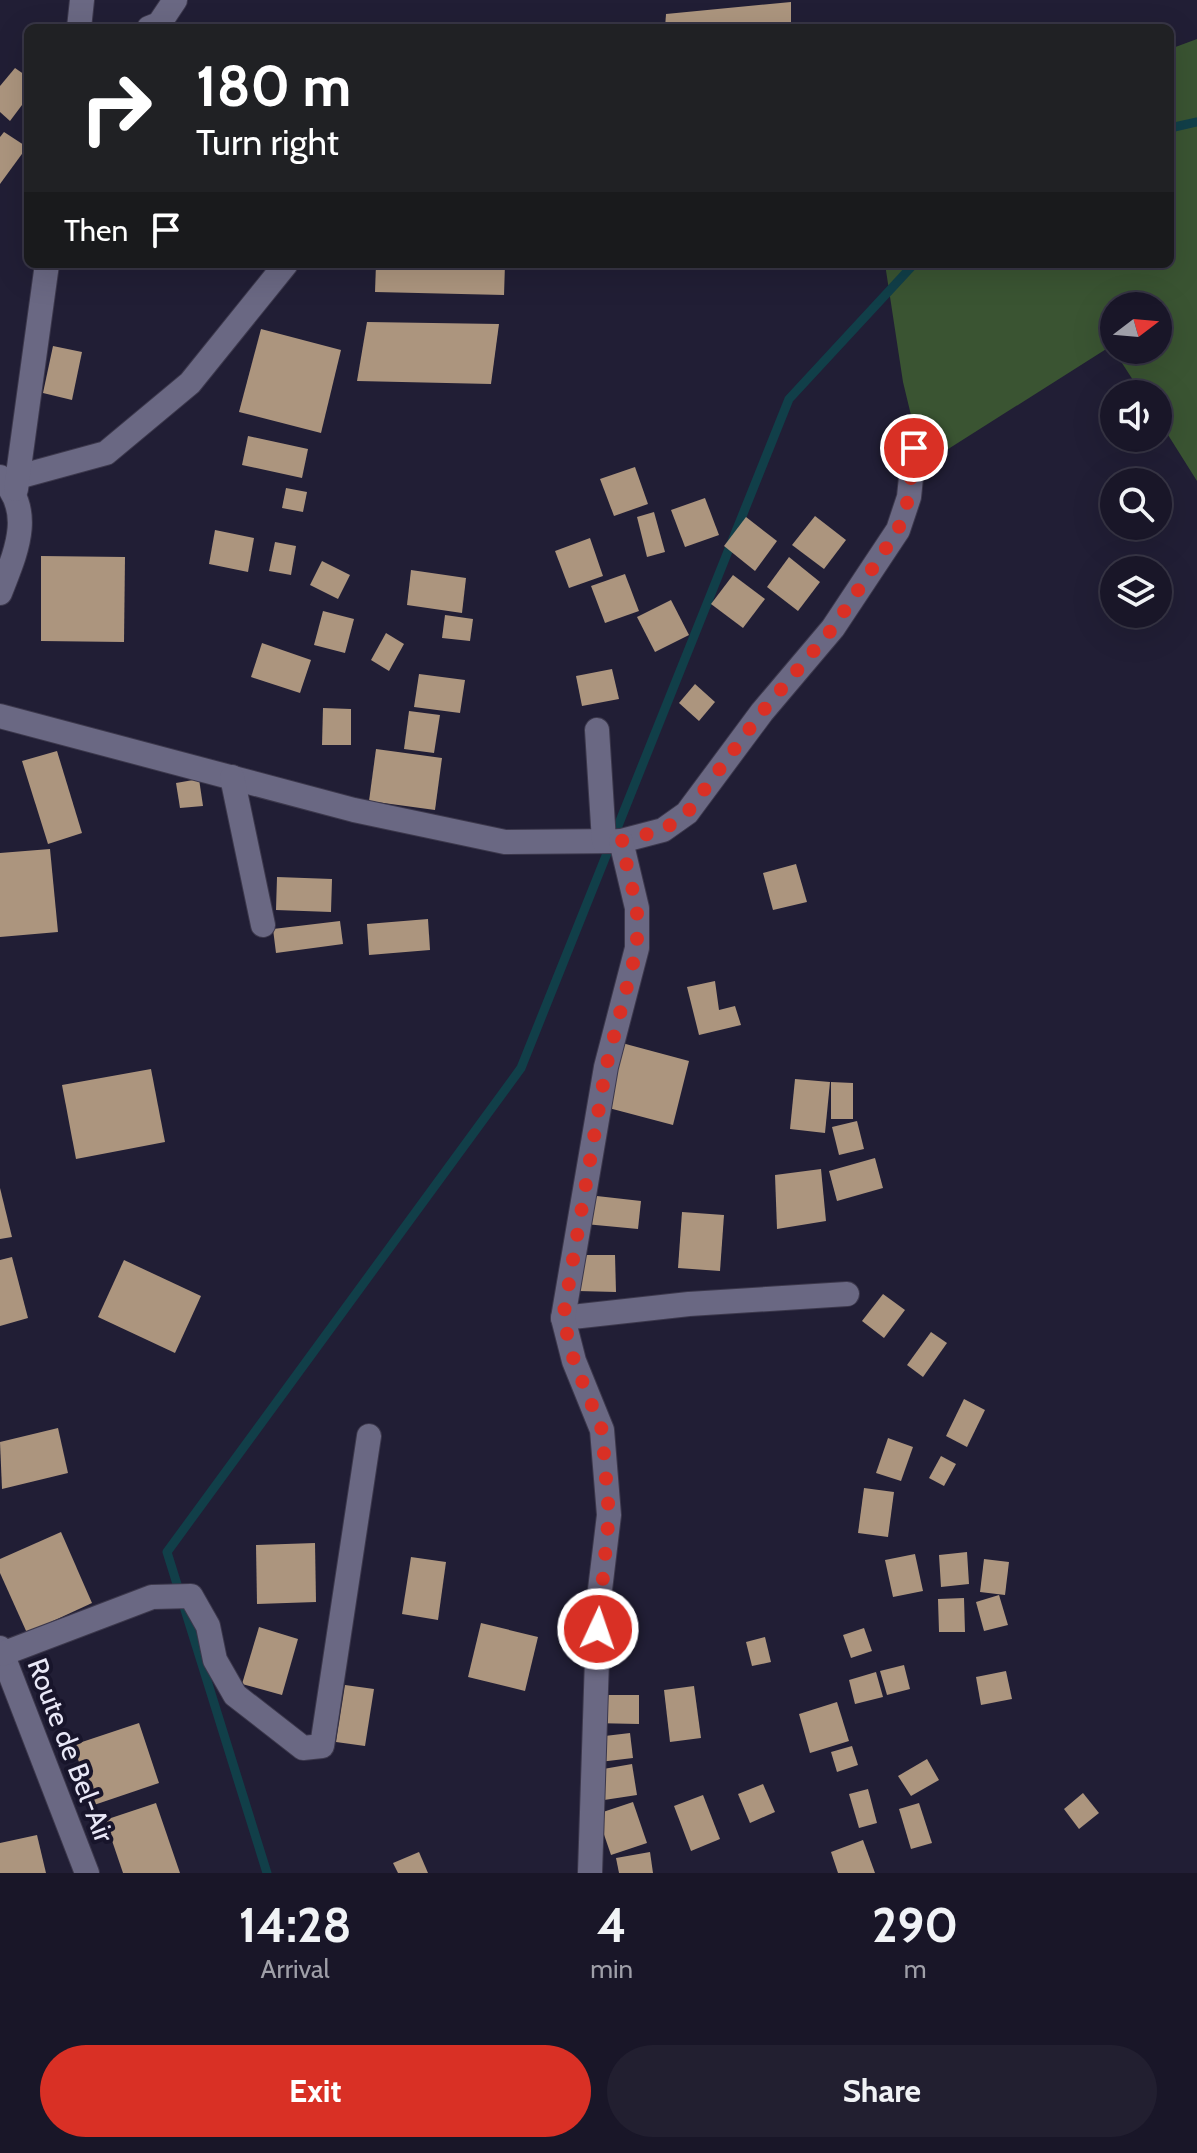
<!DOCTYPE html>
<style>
body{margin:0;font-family:Cabin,sans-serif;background:#221f30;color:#f1f3f6;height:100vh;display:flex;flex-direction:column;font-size:30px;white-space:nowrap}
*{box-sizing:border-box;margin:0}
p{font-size:26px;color:#9f9fa8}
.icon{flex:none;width:44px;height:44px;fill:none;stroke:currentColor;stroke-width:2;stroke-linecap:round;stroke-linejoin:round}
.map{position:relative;height:1873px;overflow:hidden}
.side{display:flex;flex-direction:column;background:#191628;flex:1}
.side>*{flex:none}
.guide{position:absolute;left:24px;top:24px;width:1150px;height:244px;border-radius:12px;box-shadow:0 8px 32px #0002,0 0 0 2px #373545;background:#202124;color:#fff;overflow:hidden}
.needle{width:52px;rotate:74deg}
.controls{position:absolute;left:1100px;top:292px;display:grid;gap:16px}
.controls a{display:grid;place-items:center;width:72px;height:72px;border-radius:50%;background:#191628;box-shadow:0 8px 32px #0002,0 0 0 2px #373545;font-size:40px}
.pin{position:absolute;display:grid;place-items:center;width:68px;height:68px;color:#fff;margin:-34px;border:4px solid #fff;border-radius:50%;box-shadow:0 2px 8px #0007}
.me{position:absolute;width:88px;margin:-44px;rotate:3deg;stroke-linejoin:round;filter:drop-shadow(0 0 6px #0008)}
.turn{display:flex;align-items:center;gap:28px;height:168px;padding:0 40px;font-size:36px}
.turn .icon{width:104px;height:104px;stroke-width:2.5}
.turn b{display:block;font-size:56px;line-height:68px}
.then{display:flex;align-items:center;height:76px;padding:0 40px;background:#0003;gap:16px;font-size:30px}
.eta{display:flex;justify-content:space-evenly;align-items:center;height:136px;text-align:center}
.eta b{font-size:48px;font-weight:800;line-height:56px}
.cta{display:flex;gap:16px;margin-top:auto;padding:16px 40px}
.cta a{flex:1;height:92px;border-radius:48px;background:#d93025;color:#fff;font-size:32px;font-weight:800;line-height:92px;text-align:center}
.cta a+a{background:#221f30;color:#f1f3f6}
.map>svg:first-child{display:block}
</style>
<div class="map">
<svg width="1197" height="1873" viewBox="0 0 1197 1873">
<rect width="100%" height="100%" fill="#211e35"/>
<path fill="#3a5432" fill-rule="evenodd" d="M1197 39V481L1158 419V394H1142L1111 346 923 465 903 382 885 264H1170V49ZM1114 306H1158V350H1114Z"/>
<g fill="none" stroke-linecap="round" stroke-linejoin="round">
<g stroke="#113f49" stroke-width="9">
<path d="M1170 128 1197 122"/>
<path d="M267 1873 167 1552 521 1068 789 399 914 264"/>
</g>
</g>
<g fill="#ac957e">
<path d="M791 2V28H665L666 14Z"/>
<path d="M15 68 28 77V97L10 121 0 112V86Z"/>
<path d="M4 132 27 147 0 184V137Z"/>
<path d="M376 264H505L504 295 375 292Z"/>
<path d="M367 322 499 324 491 384 357 381Z"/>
<path d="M261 329 341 350 321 433 239 412Z"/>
<path d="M53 346 82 352 72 400 43 393Z"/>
<path d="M248 436 308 449 302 478 242 465Z"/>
<path d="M635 467 648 504 614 516 600 479Z"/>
<path d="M286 488 307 492 303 512 282 508Z"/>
<path d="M705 498 719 535 685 547 671 510Z"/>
<path d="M654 512 665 552 647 557 637 517Z"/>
<path d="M815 516 846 540 824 569 792 545Z"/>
<path d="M746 517 777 541 755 571 724 546Z"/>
<path d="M215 530 254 538 248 572 209 564Z"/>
<path d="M590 538 603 576 569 588 555 551Z"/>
<path d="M275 542 296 546 291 575 269 571Z"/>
<path d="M41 556 125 557 124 642 41 641Z"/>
<path d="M789 557 820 582 798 611 767 587Z"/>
<path d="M322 561 350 575 338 599 310 585Z"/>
<path d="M411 570 466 578 462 613 407 605Z"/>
<path d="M625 574 639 611 605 623 591 586Z"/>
<path d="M733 575 765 599 743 628 711 604Z"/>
<path d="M671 600 689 635 655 652 637 617Z"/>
<path d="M323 611 354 619 345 653 314 645Z"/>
<path d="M445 615 473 619 470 641 442 638Z"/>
<path d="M386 633 404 644 389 671 371 660Z"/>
<path d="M262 643 311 660 300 693 251 677Z"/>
<path d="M612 669 619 699 582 706 576 676Z"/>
<path d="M419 674 465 680 460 713 414 707Z"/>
<path d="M695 684 715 702 699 721 679 703Z"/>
<path d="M323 708 351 709V745H322Z"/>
<path d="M409 711 440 715 434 753 404 749Z"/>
<path d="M376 749 442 758 435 810 369 801Z"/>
<path d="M57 751 82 833 48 844 22 761Z"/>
<path d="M199 779 203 806 180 808 176 783Z"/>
<path d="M50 849 58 932 0 937V853Z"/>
<path d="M796 864 807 902 773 910 763 873Z"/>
<path d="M277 877 332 879 331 912 276 910Z"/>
<path d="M428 919 430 950 369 955 367 924Z"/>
<path d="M340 921 343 944 276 953 273 929Z"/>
<path d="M715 981 719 1010 735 1006 741 1025 699 1035 687 987Z"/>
<path d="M622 1043 689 1061 673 1125 605 1107Z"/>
<path d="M151 1069 165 1142 76 1159 62 1085Z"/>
<path d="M795 1079 830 1082 825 1133 790 1129Z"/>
<path d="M831 1082 853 1083V1119H831Z"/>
<path d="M857 1121 864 1149 839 1155 832 1127Z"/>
<path d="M875 1158 883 1188 837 1201 829 1171Z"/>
<path d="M821 1169 826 1221 777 1229 775 1175Z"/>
<path d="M0 1188 12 1237 0 1239Z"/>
<path d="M588 1195 641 1201 638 1229 585 1224Z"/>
<path d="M682 1212 724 1215 720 1271 678 1268Z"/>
<path d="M578 1255H615L616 1292 578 1291Z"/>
<path d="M12 1257 28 1318 0 1326V1260Z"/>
<path d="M124 1260 201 1296 175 1353 98 1317Z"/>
<path d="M883 1294 905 1310 884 1338 862 1321Z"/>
<path d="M931 1332 947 1343 923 1377 907 1365Z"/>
<path d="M964 1399 985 1410 967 1447 946 1436Z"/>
<path d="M58 1428 68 1473 2 1489 0 1442Z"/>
<path d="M888 1438 913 1447 901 1481 876 1473Z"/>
<path d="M941 1456 956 1464 944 1486 929 1478Z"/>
<path d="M864 1488 894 1492 888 1537 858 1533Z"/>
<path d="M61 1532 92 1603 27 1633 0 1573V1559Z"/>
<path d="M315 1543 316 1602 257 1604 256 1545Z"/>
<path d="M967 1552 969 1584 941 1587 939 1555Z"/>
<path d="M915 1554 923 1591 893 1597 885 1560Z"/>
<path d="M411 1557 446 1562 438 1620 402 1614Z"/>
<path d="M984 1559 1009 1562 1005 1595 980 1592Z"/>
<path d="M999 1595 1008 1625 984 1631 976 1602Z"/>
<path d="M619 1596 621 1629 588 1632 586 1599Z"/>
<path d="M964 1598 965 1632H939L938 1599Z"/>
<path d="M481 1623 538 1637 525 1691 468 1677Z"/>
<path d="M259 1627 298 1639 282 1695 242 1684Z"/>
<path d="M864 1628 872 1651 851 1658 843 1635Z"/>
<path d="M615 1635 617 1663 584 1665 582 1637Z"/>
<path d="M765 1637 771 1662 752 1666 746 1642Z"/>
<path d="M904 1665 910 1689 887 1695 880 1671Z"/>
<path d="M1006 1671 1012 1699 981 1705 976 1677Z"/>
<path d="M876 1672 883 1697 855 1704 849 1680Z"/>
<path d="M345 1685 374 1689 365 1746 336 1742Z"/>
<path d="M694 1686 701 1738 670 1742 664 1690Z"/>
<path d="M593 1695H639V1724L592 1723Z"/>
<path d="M837 1702 849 1741 810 1753 799 1714Z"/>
<path d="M139 1723 159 1783 94 1805 73 1745Z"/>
<path d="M630 1733 633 1758 591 1763 588 1738Z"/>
<path d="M852 1746 858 1765 837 1772 831 1752Z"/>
<path d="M927 1759 939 1780 911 1796 898 1776Z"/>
<path d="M632 1764 637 1795 591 1802 586 1772Z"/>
<path d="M763 1784 775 1812 750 1823 738 1794Z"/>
<path d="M868 1789 877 1823 859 1828 849 1794Z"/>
<path d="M1083 1793 1099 1813 1079 1829 1064 1809Z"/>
<path d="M703 1795 720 1839 691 1851 674 1806Z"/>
<path d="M633 1802 647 1843 611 1855 597 1814Z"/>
<path d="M156 1803 180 1873H123L105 1820Z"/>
<path d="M919 1803 932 1843 911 1849 899 1809Z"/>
<path d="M37 1835 46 1873H0V1843Z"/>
<path d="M863 1840 875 1873H838L831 1852Z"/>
<path d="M419 1852 428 1873H398L393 1863Z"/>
<path d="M650 1852 653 1873H619L616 1858Z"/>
</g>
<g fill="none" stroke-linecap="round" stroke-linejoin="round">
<defs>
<g id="minor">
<path d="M79 28 82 0"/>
<path d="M149 28 159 24 175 0"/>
<path d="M0 477C36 511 15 554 0 593"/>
<path d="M18 477 106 453 190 383 286 264"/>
<path d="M16 489 47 264"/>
<path d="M0 716 354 810 505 842 621 841 663 830 687 813 762 712 833 628 898 530 909 497 914 448"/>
<path d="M597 730 604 841"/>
<path d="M232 777 263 925"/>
<path d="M563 1318 689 1304 847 1294"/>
<path d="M0 1648 87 1873"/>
<path d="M2 1654 152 1597 191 1596 208 1626 215 1660 235 1695 303 1748 322 1746 369 1436"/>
<path d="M590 1873 599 1598 609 1515 602 1430 574 1361 563 1318 606 1067 637 948V908L621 841"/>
</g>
</defs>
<use href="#minor" stroke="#3c384c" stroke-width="26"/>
<use href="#minor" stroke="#6a6883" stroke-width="24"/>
</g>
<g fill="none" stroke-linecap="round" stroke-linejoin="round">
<path stroke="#d93025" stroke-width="14" stroke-dasharray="0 25.2" d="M598 1629 609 1515 602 1430 574 1361 563 1318 606 1067 637 948V908L621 841 663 830 687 813 762 712 833 628 898 530 909 497 914 448"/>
</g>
<g text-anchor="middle" stroke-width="8" stroke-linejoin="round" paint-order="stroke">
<g font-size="28" fill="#e9e8f7" stroke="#18152b">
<text transform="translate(71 1750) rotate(69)" y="10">Route de Bel-Air</text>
</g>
</g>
</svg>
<div class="controls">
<a><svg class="needle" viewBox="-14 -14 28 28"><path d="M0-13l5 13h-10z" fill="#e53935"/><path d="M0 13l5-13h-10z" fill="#9f9fa8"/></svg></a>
<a><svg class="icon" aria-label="sound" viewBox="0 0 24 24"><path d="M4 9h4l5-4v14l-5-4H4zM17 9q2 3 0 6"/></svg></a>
<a><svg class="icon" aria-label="search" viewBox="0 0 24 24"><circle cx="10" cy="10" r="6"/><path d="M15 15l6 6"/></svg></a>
<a><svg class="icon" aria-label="layers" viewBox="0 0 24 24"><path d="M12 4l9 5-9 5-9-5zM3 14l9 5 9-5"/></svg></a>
</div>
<div class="pin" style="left:914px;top:448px;background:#d93025"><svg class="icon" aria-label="arrive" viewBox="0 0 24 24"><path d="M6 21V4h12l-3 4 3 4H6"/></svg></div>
<svg class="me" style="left:598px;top:1629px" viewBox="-20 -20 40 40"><circle r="17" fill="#d93025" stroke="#fff" stroke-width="3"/><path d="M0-11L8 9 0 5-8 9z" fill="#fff"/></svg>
<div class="guide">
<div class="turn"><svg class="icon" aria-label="right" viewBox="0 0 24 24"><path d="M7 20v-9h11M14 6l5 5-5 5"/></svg><div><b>180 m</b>Turn right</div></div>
<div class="then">Then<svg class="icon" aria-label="arrive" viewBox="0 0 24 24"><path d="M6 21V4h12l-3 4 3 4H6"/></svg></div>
</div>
</div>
<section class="side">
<div class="eta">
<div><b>14:28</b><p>Arrival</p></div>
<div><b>4</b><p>min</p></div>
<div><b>290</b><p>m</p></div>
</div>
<div class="cta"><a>Exit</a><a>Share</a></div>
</section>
